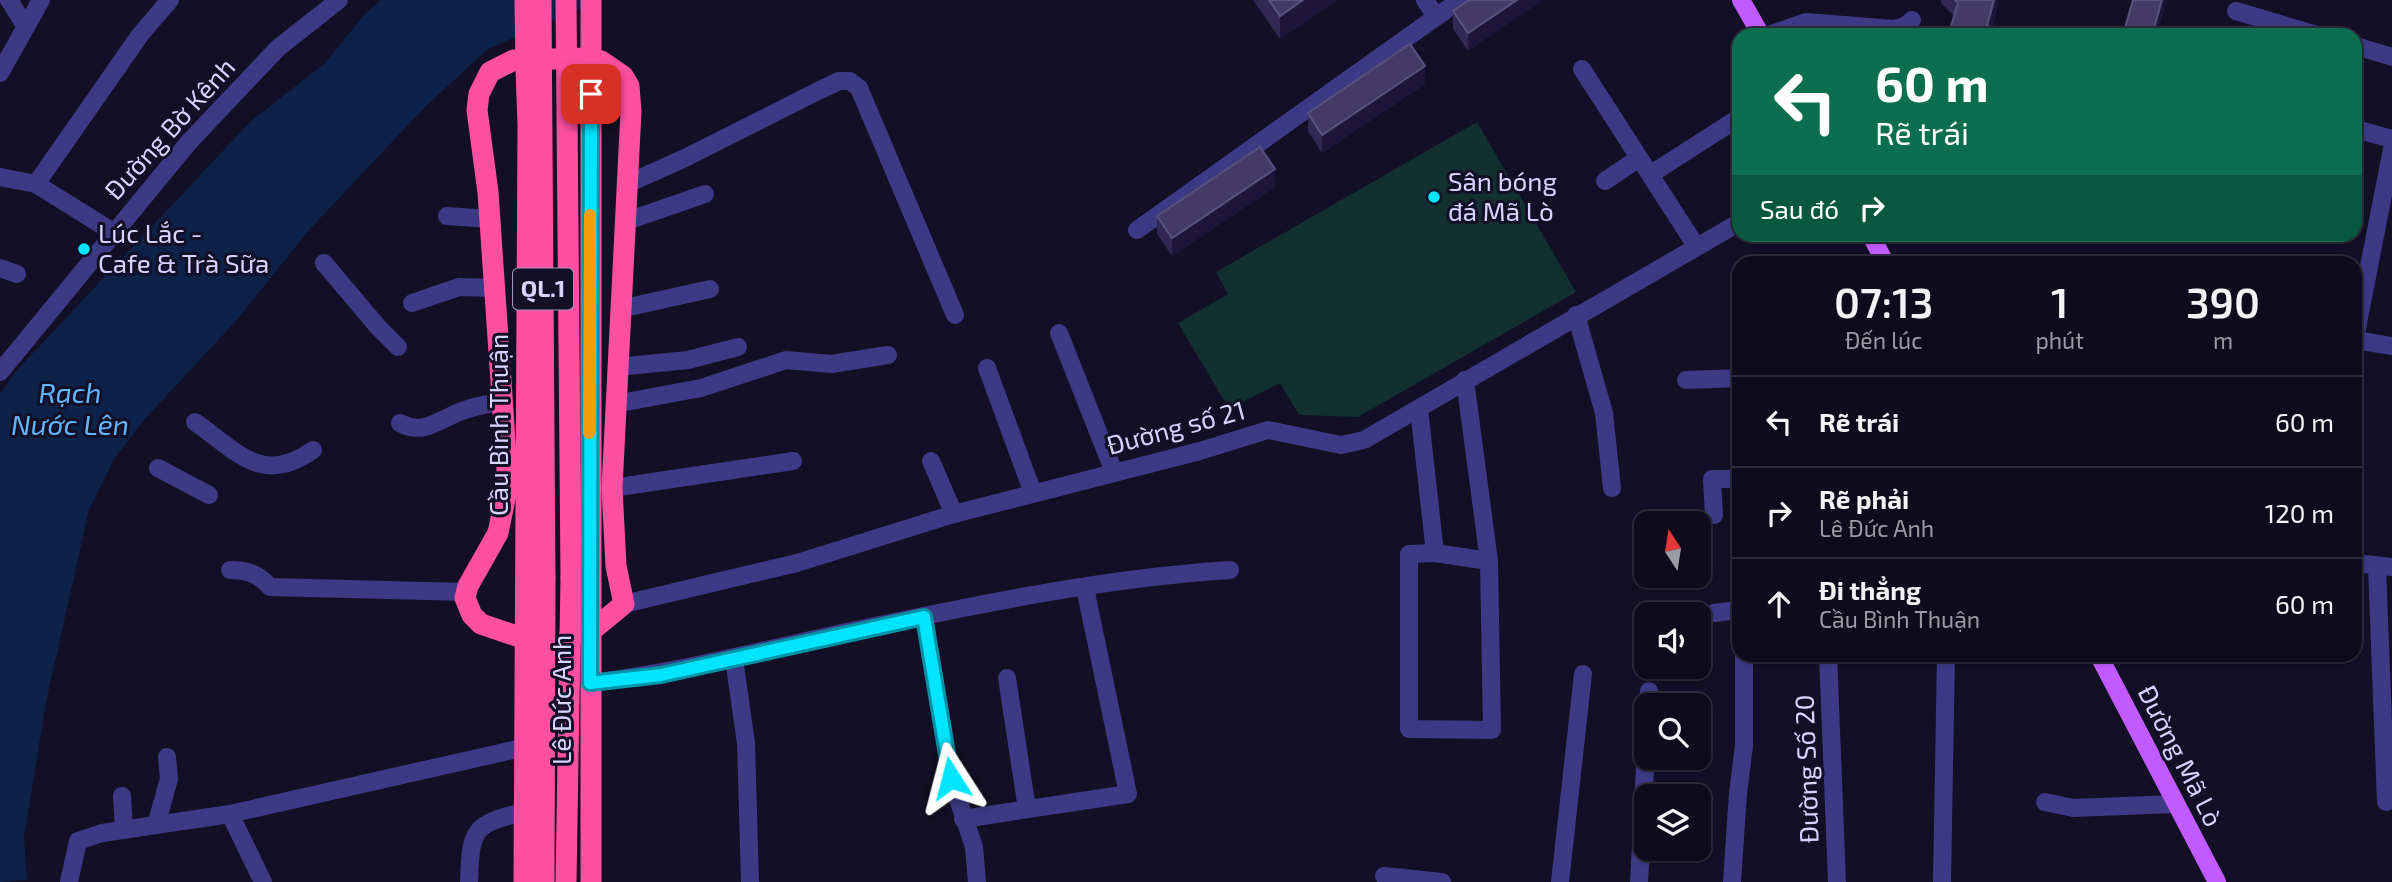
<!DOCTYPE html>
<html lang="vi">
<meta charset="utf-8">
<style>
body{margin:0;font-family:"Exo 2",sans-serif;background:#1c1929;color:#f1f3f6;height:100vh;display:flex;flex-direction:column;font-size:26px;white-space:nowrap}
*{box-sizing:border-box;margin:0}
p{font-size:23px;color:#9b9ba3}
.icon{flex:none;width:38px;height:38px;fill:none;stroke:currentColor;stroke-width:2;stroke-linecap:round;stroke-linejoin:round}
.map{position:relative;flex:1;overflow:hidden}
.details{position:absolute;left:1732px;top:256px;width:630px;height:406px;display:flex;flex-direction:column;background:#0e0b1c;border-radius:21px;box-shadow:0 2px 5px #0004,0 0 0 2px #2e2b3b}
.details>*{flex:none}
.banner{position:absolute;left:1732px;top:28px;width:630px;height:214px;border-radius:21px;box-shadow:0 2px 5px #0004,0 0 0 2px #2e2b3b;background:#0b6e4f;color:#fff;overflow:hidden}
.needle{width:46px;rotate:348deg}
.buttons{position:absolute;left:1634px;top:511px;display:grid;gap:14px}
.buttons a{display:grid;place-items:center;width:77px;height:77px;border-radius:14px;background:#0e0b1c;box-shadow:0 2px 5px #0004,0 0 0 2px #2e2b3b;font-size:35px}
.pin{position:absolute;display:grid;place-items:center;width:60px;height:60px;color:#fff;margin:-30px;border-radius:14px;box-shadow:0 4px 10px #0006}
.me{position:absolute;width:77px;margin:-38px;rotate:351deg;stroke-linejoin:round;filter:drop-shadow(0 0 5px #0008)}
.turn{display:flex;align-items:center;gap:24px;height:147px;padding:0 28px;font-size:32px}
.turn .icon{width:91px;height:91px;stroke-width:2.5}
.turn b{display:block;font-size:49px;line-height:60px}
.then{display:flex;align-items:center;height:66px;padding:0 28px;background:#0003;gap:14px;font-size:26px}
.eta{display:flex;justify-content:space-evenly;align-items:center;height:119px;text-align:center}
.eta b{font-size:42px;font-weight:600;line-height:49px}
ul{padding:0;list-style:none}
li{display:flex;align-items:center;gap:21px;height:91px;padding:0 28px;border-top:2px solid #2e2b3b}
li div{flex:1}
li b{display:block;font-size:26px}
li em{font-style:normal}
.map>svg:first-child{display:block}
</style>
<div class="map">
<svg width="2392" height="882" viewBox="0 0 2392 882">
<rect width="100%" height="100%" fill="#130f26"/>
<path fill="#12302f" d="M1477 122 1576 292 1358 417 1299 415 1280 383 1229 409 1178 323 1228 294 1216 272Z"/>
<path fill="#0c2248" d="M381 0H599L488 49 425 107 309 230 235 322 143 421 114 459 89 510 46 702 24 837 27 880 0 882V394L18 369 251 121 325 63 364 15Z"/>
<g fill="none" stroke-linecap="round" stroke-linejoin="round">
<g stroke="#3d3a85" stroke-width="18">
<path d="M9 0 26 27"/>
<path d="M1425 0 1436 17"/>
<path d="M2236 11 2317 35"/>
<path d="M1769 35 1806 22 1894 29 1905 26 1912 20"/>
<path d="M2356 46 2392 57"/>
<path d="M1582 69 1696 246"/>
<path d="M0 73 41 0"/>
<path d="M2356 129 2392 139"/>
<path d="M1651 174 1740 117"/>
<path d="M0 177 36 184 113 232"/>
<path d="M1605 181 1639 158"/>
<path d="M36 184 140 35 170 0"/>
<path d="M627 184 685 158 820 90 839 81H850L859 88 955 315"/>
<path d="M447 216 490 219"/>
<path d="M624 222 705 194"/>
<path d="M1137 230 1460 0"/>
<path d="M324 263 378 327 398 347"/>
<path d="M0 268 17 274"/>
<path d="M412 303 459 287 492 288"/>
<path d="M620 309 710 289"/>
<path d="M1576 315 1604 413 1612 488"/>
<path d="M1059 333 1114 472"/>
<path d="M2356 333 2392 149"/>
<path d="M2356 340 2392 346"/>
<path d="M617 367 688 360 738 347"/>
<path d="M987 368 1033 493"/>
<path d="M0 372 189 142 278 48 339 0"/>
<path d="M1465 380 1489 561 1492 730 1409 729V554L1435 553 1489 561"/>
<path d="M1686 380 1740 378"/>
<path d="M615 404 701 388 786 360 831 364 888 355"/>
<path d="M1419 409 1435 553"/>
<path d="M195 422C238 452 262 486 313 450"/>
<path d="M400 423C422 435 436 422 457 413 471 407 485 404 501 402"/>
<path d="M931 461 954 514"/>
<path d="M158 468 209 495"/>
<path d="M612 488 793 461"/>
<path d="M1714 515 1712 479H1740"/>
<path d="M2356 563 2392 567"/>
<path d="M2377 566 2386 802"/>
<path d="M230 570C248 570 258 574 270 587L465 592"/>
<path d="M624 604 797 563 954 514 1200 451 1268 430 1341 445 1364 440 1740 222"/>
<path d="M1714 613 1740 610"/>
<path d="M924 617 951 778 974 847 977 882"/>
<path d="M1828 654 1837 882"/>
<path d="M734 659 746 743 750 882"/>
<path d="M1007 678 1027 809"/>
<path d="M590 683C681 672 767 649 856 630 979 604 1105 578 1230 570"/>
<path d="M1648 705 1649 691"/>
<path d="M122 796 124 830"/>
<path d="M2045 802 2073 808 2175 804"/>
<path d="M230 814 263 882"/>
<path d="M963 819 1128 794 1085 588"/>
<path d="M156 825 169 779 167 757"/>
<path d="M1384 876 1442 882"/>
<path d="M69 882 78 841 102 833 230 814 526 747 537 748"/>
<path d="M469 882C471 831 471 824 524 812"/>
<path d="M1560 882 1583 674"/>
<path d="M1639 882 1647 730"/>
<path d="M1732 882 1738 793 1744 746V654"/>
<path d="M1942 882 1946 654"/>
</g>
<g stroke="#c25bff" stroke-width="18">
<path d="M1741 0 1761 35"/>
<path d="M1870 234 1885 262"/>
<path d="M2098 654 2217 882"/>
</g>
<g stroke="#ff4fa3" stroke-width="21">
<path d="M525 639 481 624 472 615 465 598 468 586 498 533 508 484 488 192 477 110 479 94 490 72 514 60 589 58 601 61 623 76 629 86 631 111 612 488 616 566 624 604 590 632 570 633"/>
<path d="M524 882 528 125 526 69"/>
<path d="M544 882 545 577"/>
<path d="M566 882 571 578"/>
<path d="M591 882V68"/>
</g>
<g stroke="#ff4fa3" stroke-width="21">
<path d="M525 0 526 69"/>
<path d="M541 0 545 577"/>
<path d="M566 0 571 578"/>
<path d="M591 68V0"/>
</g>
</g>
<g fill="#312854">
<path d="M1253 0H1337L1280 39Z"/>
<path d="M1469 0 1468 51 1453 29V11Z"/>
<path d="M1941 0H1998V5L1992 27 2021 35H1949L1954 16 1941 3Z"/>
<path d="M1425 84 1322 153 1308 131V113Z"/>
<path d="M1275 187 1172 256 1157 234V216Z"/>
</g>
<g fill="#1d163a">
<path d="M1303 0H1337L1280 39V16Z"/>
<path d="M1517 0H1544L1468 51V33Z"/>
<path d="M1994 0H1998V5L1989 35 1987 26Z"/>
<path d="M2162 0H2167L2157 35H2152Z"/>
<path d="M1425 66V84L1322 153V135Z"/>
<path d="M1275 169V187L1172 256V238Z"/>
</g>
<g fill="#433a66" stroke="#5a527e" stroke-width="2">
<path d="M1269 0H1303L1280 16Z"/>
<path d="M1469 0H1517L1468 33 1453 11Z"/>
<path d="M1955 0H1994L1987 26 2021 35H1956L1949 33 1958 3Z"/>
<path d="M2133 0H2162L2152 35H2123Z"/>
<path d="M1410 44 1425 66 1322 135 1308 113Z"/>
<path d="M1260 147 1275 169 1172 238 1157 216Z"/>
</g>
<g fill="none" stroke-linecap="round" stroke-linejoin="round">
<defs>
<path id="route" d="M591 94 590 683 661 675 924 617 951 778"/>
</defs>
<use href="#route" stroke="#0095a6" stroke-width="18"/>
<use href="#route" stroke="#00e5ff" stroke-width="12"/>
<path stroke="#f59e0b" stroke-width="12" d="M589 433 590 215"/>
</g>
<g fill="#00e5ff" stroke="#130f26" stroke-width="2.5">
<circle cx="1434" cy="197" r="7"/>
<circle cx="84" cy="249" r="7"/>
</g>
<g text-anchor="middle" stroke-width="6" stroke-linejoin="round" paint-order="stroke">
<rect fill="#130f26" stroke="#9e99be" stroke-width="2" x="513" y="268.5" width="60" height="41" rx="5"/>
<g font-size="24" font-weight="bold" fill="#d9d4ff">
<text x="543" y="297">QL.1</text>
</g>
<g font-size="26" fill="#d9d4ff" stroke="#130f26">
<text transform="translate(170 129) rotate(-48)" y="9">Đường Bờ Kênh</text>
<text transform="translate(499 425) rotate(-90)" y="9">Cầu Bình Thuận</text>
<text transform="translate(1176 428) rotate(-15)" y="9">Đường số 21</text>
<text transform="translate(562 700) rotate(-90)" y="9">Lê Đức Anh</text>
<text transform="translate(2180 756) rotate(63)" y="9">Đường Mã Lò</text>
<text transform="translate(1807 769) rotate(-92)" y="9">Đường Số 20</text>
</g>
<g font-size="26" fill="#d9d4ff" stroke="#130f26" text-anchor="start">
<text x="1448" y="191">Sân bóng<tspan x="1448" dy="30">đá Mã Lò</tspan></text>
<text x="98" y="243">Lúc Lắc -<tspan x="98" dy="30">Cafe &amp; Trà Sữa</tspan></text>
</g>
<g font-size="28" font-style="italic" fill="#62b6ff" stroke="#130f26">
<text x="70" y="403">Rạch<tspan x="70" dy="32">Nước Lên</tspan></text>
</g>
</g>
</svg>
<div class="buttons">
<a><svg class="needle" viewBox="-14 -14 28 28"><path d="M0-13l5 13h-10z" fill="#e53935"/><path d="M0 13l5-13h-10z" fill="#9b9ba3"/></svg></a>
<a><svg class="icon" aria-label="sound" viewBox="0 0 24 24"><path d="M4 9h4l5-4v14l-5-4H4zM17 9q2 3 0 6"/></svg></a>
<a><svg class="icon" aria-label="search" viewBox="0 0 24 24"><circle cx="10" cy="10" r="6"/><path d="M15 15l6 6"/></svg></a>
<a><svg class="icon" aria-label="layers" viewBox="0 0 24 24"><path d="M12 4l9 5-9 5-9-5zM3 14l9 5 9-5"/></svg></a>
</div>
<div class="pin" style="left:591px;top:94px;background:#d93025"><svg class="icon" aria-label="arrive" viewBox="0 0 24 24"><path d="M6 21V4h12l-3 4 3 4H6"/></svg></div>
<svg class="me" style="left:951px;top:778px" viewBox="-20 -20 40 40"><path d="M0-17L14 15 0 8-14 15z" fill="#00e5ff" stroke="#fff" stroke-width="4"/></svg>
<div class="banner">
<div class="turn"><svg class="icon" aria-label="left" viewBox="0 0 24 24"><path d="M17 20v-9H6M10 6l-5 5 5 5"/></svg><div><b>60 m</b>Rẽ trái</div></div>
<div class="then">Sau đó<svg class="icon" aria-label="right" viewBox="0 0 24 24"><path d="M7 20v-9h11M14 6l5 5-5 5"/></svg></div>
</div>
<section class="details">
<div class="eta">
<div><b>07:13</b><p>Đến lúc</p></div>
<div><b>1</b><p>phút</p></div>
<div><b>390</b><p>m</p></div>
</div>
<ul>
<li><svg class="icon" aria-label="left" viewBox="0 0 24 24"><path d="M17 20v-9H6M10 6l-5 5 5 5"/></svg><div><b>Rẽ trái</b></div><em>60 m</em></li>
<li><svg class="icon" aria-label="right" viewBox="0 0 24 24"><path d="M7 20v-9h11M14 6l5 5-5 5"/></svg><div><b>Rẽ phải</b><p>Lê Đức Anh</p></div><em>120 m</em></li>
<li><svg class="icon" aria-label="ahead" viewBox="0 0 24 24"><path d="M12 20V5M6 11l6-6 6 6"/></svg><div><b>Đi thẳng</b><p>Cầu Bình Thuận</p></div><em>60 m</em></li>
</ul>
</section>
</div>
